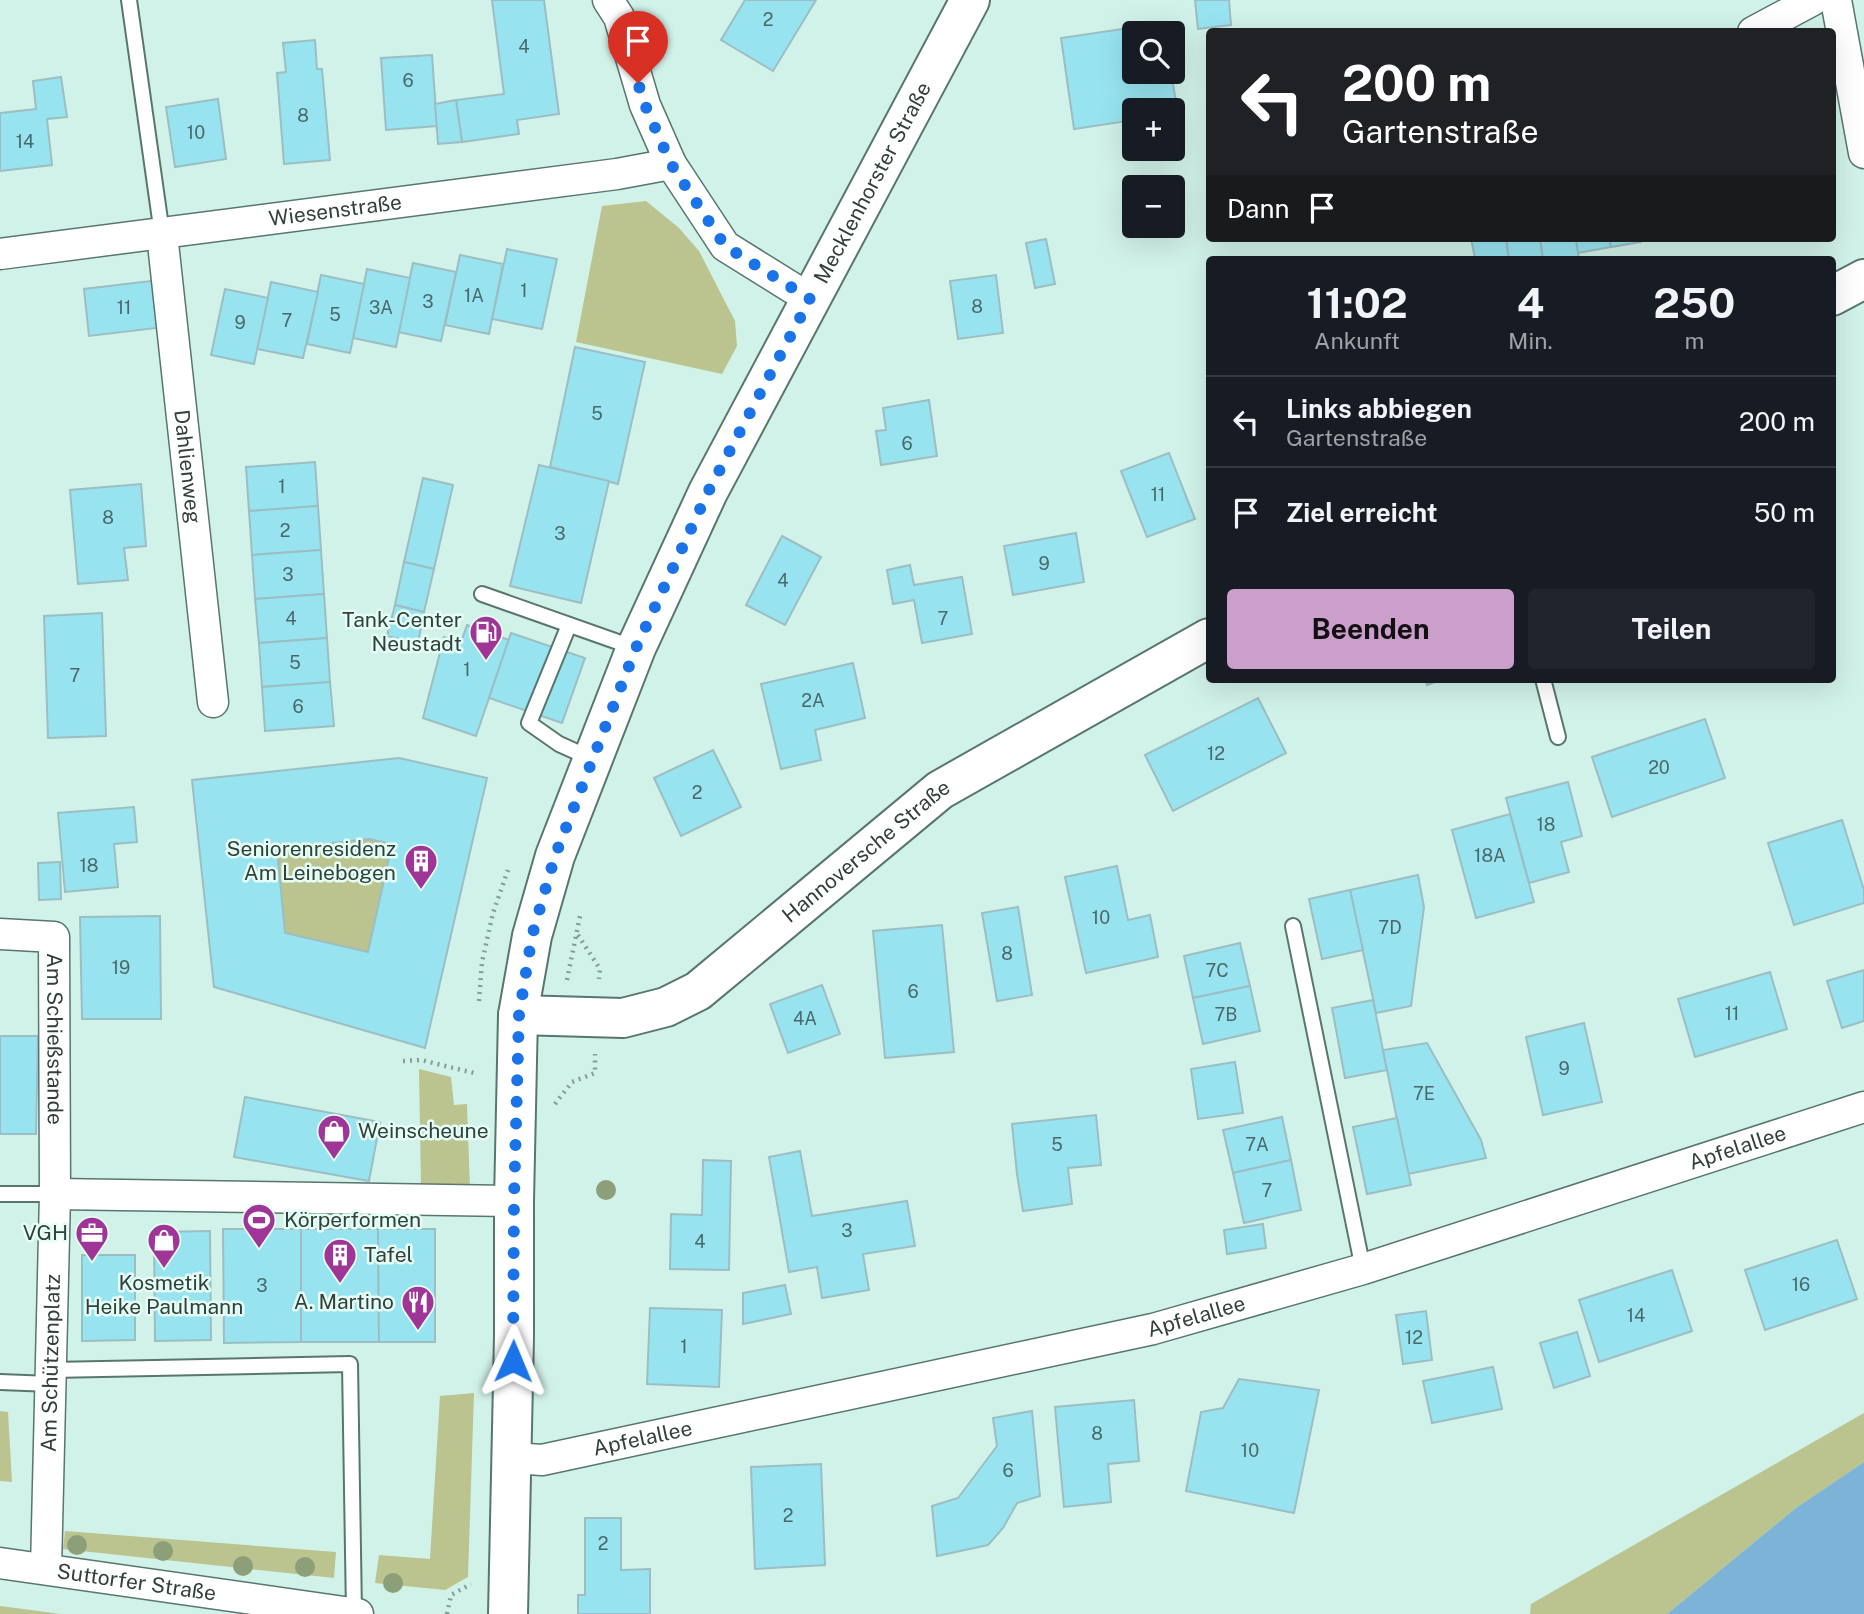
<!DOCTYPE html>
<html lang="de">
<meta charset="utf-8">
<style>
body{margin:0;font-family:"Public Sans",sans-serif;background:#20242c;color:#f1f3f6;height:100vh;display:flex;flex-direction:column;font-size:26px;white-space:nowrap}
*{box-sizing:border-box;margin:0}
p{font-size:23px;color:#9ea1a6}
.icon{flex:none;width:38px;height:38px;fill:none;stroke:currentColor;stroke-width:2;stroke-linecap:round;stroke-linejoin:round}
.map{position:relative;flex:1;overflow:hidden}
.sheet{position:absolute;left:1206px;top:256px;width:630px;height:427px;display:flex;flex-direction:column;background:#171b24;border-radius:7px;box-shadow:0 7px 28px #0002}
.sheet>*{flex:none}
.hud{position:absolute;left:1206px;top:28px;width:630px;height:214px;border-radius:7px;box-shadow:0 7px 28px #0002;background:#202124;color:#fff;overflow:hidden}
.buttons{position:absolute;left:1122px;top:21px;display:grid;gap:14px}
.buttons a{display:grid;place-items:center;width:63px;height:63px;border-radius:7px;background:#171b24;box-shadow:0 7px 28px #0002;font-size:35px}
.pin{position:absolute;display:grid;place-items:center;width:60px;height:60px;color:#fff;margin:-72px -30px;border-radius:50% 50% 50% 0;rotate:-45deg;box-shadow:0 0 7px #0007}
.pin .icon{rotate:45deg}
.me{position:absolute;width:77px;margin:-38px;rotate:1deg;stroke-linejoin:round;filter:drop-shadow(0 0 5px #0008)}
.turn{display:flex;align-items:center;gap:24px;height:147px;padding:0 21px;font-size:32px}
.turn .icon{width:91px;height:91px;stroke-width:2.5}
.turn b{display:block;font-size:49px;line-height:60px}
.then{display:flex;align-items:center;height:66px;padding:0 21px;background:#0003;gap:14px;font-size:26px}
.eta{display:flex;justify-content:space-evenly;align-items:center;height:119px;text-align:center}
.eta b{font-size:42px;font-weight:700;line-height:49px}
.primary-button{display:flex;gap:14px;margin-top:auto;padding:14px 21px}
.primary-button a{flex:1;height:80px;border-radius:7px;background:#cc9ecb;color:#111;font-size:28px;font-weight:700;line-height:80px;text-align:center}
.primary-button a+a{background:#20242c;color:#f1f3f6}
ul{padding:0;list-style:none}
li{display:flex;align-items:center;gap:21px;height:91px;padding:0 21px;border-top:2px solid #363941}
li div{flex:1}
li b{display:block;font-size:26px}
li em{font-style:normal}
.map>svg:first-child{display:block}
</style>
<div class="map">
<svg width="1864" height="1614" viewBox="0 0 1864 1614">
<rect width="100%" height="100%" fill="#d1f2e9"/>
<g fill="#bbc38f">
<path d="M646 201 679 228 699 251 735 321 737 346 722 374 576 342 602 206Z"/>
<path d="M369 839 392 844 368 952 285 933 277 849Z"/>
<path d="M419 1069 451 1077 454 1105 467 1104 470 1189 421 1188Z"/>
<path d="M474 1393 468 1577 445 1590 375 1583 379 1555 430 1559 440 1396Z"/>
<path d="M0 1411 8 1412 12 1482 0 1481Z"/>
<path d="M1864 1413V1462L1796 1508 1667 1614H1530L1531 1604Z"/>
<path d="M65 1531 336 1552 334 1578 63 1549Z"/>
<path d="M0 1606 61 1614H0Z"/>
</g>
<path fill="#7db3d7" d="M1864 1462V1614H1667L1796 1508Z"/>
<g fill="#97e4f0" stroke="#9cbec2" stroke-width="2" fill-rule="evenodd">
<path d="M492 0H544L559 114 517 120 519 134 462 142 456 100 504 94Z"/>
<path d="M745 0H816L773 71 721 40Z"/>
<path d="M1195 0H1229L1231 25 1198 29Z"/>
<path d="M1164 23 1166 33H1134V72H1171L1178 114 1172 115V110H1134V120L1074 129 1061 38Z"/>
<path d="M315 40 317 69H322L330 160 284 164 277 73 286 72 283 43Z"/>
<path d="M432 55 437 126 386 130 381 58Z"/>
<path d="M61 77 67 117 47 119 52 165 0 171V113L36 109 33 81Z"/>
<path d="M218 99 226 159 175 167 166 107Z"/>
<path d="M456 100 462 142 438 144 435 104Z"/>
<path d="M1471 238H1506L1509 259H1475Z"/>
<path d="M1506 238H1540L1543 259H1509Z"/>
<path d="M1540 238H1576L1579 259H1543Z"/>
<path d="M1576 238H1609L1611 247 1578 253Z"/>
<path d="M1609 238H1641V242L1611 247Z"/>
<path d="M1046 239 1055 284 1035 288 1026 243Z"/>
<path d="M507 249 557 259 542 329 492 319Z"/>
<path d="M460 255 503 264 489 334 445 325Z"/>
<path d="M413 263 456 272 441 341 398 332Z"/>
<path d="M367 269 410 278 396 347 353 338Z"/>
<path d="M321 275 364 284 350 353 307 344Z"/>
<path d="M996 275 1003 333 958 339 950 281Z"/>
<path d="M159 280 165 327 89 336 84 289Z"/>
<path d="M271 282 318 292 303 358 257 349Z"/>
<path d="M225 289 268 298 254 364 211 355Z"/>
<path d="M575 347 645 362 618 484 550 467Z"/>
<path d="M929 400 937 456 881 465 876 431 886 430 883 408Z"/>
<path d="M1169 453 1195 519 1147 537 1121 471Z"/>
<path d="M315 462 318 506 249 511 246 467Z"/>
<path d="M539 465 609 481 581 603 510 586Z"/>
<path d="M423 478 453 485 434 569 404 562Z"/>
<path d="M141 484 146 546 124 548 128 580 78 584 70 490Z"/>
<path d="M318 506 321 550 252 555 249 511Z"/>
<path d="M1076 533 1084 582 1013 595 1004 546Z"/>
<path d="M782 536 821 557 785 625 746 605Z"/>
<path d="M321 550 324 594 255 599 252 555Z"/>
<path d="M404 562 434 569 424 612 395 605Z"/>
<path d="M910 565 914 585 962 577 972 634 922 643 914 600 893 604 887 570Z"/>
<path d="M324 594 327 638 259 643 255 599Z"/>
<path d="M395 605 424 612 418 643 387 636Z"/>
<path d="M102 613 106 736 48 738 44 616Z"/>
<path d="M467 625 509 640 476 736 423 718 444 637 461 642Z"/>
<path d="M511 633 585 658 562 723 489 698Z"/>
<path d="M327 638 330 682 262 687 259 643Z"/>
<path d="M853 663 865 718 815 730 821 760 781 769 761 684Z"/>
<path d="M1425 679H1443L1427 685Z"/>
<path d="M330 682 334 726 265 731 262 687Z"/>
<path d="M1258 698 1286 753 1173 811 1145 755Z"/>
<path d="M1705 719 1725 778 1612 817 1592 757Z"/>
<path d="M713 750 741 807 681 836 654 778Z"/>
<path d="M399 758 487 778 425 1048 214 987 192 780ZM369 839 392 844 368 952 285 933 277 849Z"/>
<path d="M1568 782 1582 836 1561 842 1569 872 1529 883 1506 798Z"/>
<path d="M134 807 137 842 114 844 118 887 65 892 58 813Z"/>
<path d="M1510 814 1534 902 1476 918 1452 830Z"/>
<path d="M1842 820 1864 890V903L1794 925 1768 843Z"/>
<path d="M60 862 61 899 39 900 38 863Z"/>
<path d="M1117 866 1128 920 1150 915 1158 957 1086 973 1065 877Z"/>
<path d="M1418 875 1424 907 1411 1006 1376 1013 1350 890Z"/>
<path d="M1350 890 1363 950 1322 959 1309 899Z"/>
<path d="M1018 907 1032 995 997 1001 982 913Z"/>
<path d="M160 916 161 1019H82L80 917Z"/>
<path d="M942 925 954 1052 885 1058 873 931Z"/>
<path d="M1240 943 1250 986 1193 998 1184 956Z"/>
<path d="M1864 970V1021L1842 1028 1827 981Z"/>
<path d="M1770 972 1787 1029 1695 1057 1678 999Z"/>
<path d="M822 985 840 1034 788 1053 770 1004Z"/>
<path d="M1250 986 1260 1031 1203 1044 1193 998Z"/>
<path d="M1373 1000 1387 1070 1345 1078 1332 1008Z"/>
<path d="M1584 1023 1602 1102 1543 1115 1526 1037Z"/>
<path d="M0 1036H38L36 1134H0Z"/>
<path d="M1427 1043 1481 1140 1486 1158 1408 1174 1383 1050Z"/>
<path d="M1235 1062 1243 1113 1198 1119 1191 1069Z"/>
<path d="M245 1097 380 1122 369 1181 234 1157Z"/>
<path d="M1096 1115 1101 1165 1068 1168 1072 1204 1023 1211 1017 1174 1012 1124Z"/>
<path d="M1282 1117 1291 1160 1233 1173 1223 1130Z"/>
<path d="M1397 1118 1411 1185 1367 1194 1353 1127Z"/>
<path d="M800 1151 812 1216 907 1201 915 1246 863 1254 869 1290 822 1298 817 1267 789 1272 769 1157Z"/>
<path d="M703 1160 731 1161 729 1270 670 1269 671 1214 702 1215Z"/>
<path d="M1291 1160 1301 1210 1244 1223 1233 1173Z"/>
<path d="M1263 1224 1266 1248 1227 1254 1224 1230Z"/>
<path d="M223 1229H301V1342L224 1343Z"/>
<path d="M301 1229H378L379 1342H301Z"/>
<path d="M378 1229H435V1342H379Z"/>
<path d="M210 1231 211 1340 155 1341 154 1232Z"/>
<path d="M1837 1240 1857 1299 1765 1330 1745 1270Z"/>
<path d="M82 1255H135V1340L82 1341Z"/>
<path d="M1672 1270 1692 1331 1599 1362 1579 1300Z"/>
<path d="M785 1285 791 1314 743 1324V1293Z"/>
<path d="M650 1308 722 1310 719 1387 647 1384Z"/>
<path d="M1426 1311 1432 1360 1403 1364 1396 1315Z"/>
<path d="M1577 1332 1590 1376 1554 1388 1540 1343Z"/>
<path d="M1493 1367 1502 1409 1432 1423 1423 1381Z"/>
<path d="M1239 1379 1319 1390 1294 1513 1186 1491 1201 1412 1223 1408Z"/>
<path d="M1134 1400 1139 1461 1108 1464 1111 1502 1064 1507 1055 1407Z"/>
<path d="M1032 1411 1040 1496 1017 1503 1003 1528 988 1545 937 1556 932 1506 958 1498 997 1446 993 1418Z"/>
<path d="M821 1464 825 1565 755 1569 751 1467Z"/>
<path d="M585 1518H621V1570L650 1569V1614H578V1595H585Z"/>
</g>
<g fill="none" stroke-linecap="round" stroke-linejoin="round">
<defs>
<g id="lane">
<path d="M129 0 162 234"/>
<path d="M482 594 635 648"/>
<path d="M569 625 529 723 559 744 590 758"/>
<path d="M1543 679 1558 737"/>
<path d="M1293 926 1363 1269"/>
<path d="M0 1194H55"/>
<path d="M51 1370 350 1364 354 1613"/>
<path d="M0 1382 51 1384"/>
</g>
<g id="street">
<path d="M608 0 619 17 645 105 671 164 725 246 810 299"/>
<path d="M1836 0 1864 153"/>
<path d="M1753 32 1813 0"/>
<path id="s1" d="M162 234 213 702"/>
<path id="s2" d="M0 254 617 174 671 164"/>
<path id="s3" d="M0 934 54 937 55 1194"/>
<path id="s4" d="M512 1458 542 1460 1153 1329 1363 1269 1864 1107"/>
<path id="s5" d="M0 1563 358 1614"/>
<path id="s6" d="M46 1569 55 1194 514 1201"/>
</g>
<g id="secondary">
<path d="M1832 296 1864 279"/>
<path id="s7" d="M518 1015 623 1018 666 1007 698 991 940 790 1209 638"/>
<path id="s8" d="M508 1614 514 1336V1201L518 1015 532 936 555 856 636 648 708 492 970 0"/>
</g>
</defs>
<use href="#lane" stroke="#58766e" stroke-width="18"/>
<use href="#street" stroke="#58766e" stroke-width="33"/>
<use href="#secondary" stroke="#58766e" stroke-width="42"/>
<g stroke="#869d97" stroke-width="4.5" stroke-dasharray="2 5" stroke-linecap="butt">
<path d="M578 935 600 969 599 979"/>
<path d="M567 980 580 916"/>
<path d="M479 1001 482 962 493 913 508 870"/>
<path d="M403 1061 421 1060 478 1074"/>
<path d="M555 1104 572 1082 595 1073V1054"/>
<path d="M447 1614 451 1595 471 1584"/>
</g>
<use href="#lane" stroke="#fff" stroke-width="14"/>
<use href="#street" stroke="#fff" stroke-width="30"/>
<use href="#secondary" stroke="#fff" stroke-width="38"/>
</g>
<g fill="#8d9f78">
<circle cx="606" cy="1190" r="10"/>
<circle cx="77" cy="1545" r="10"/>
<circle cx="163" cy="1551" r="10"/>
<circle cx="243" cy="1566" r="10"/>
<circle cx="305" cy="1567" r="10"/>
<circle cx="393" cy="1583" r="10"/>
</g>
<g fill="none" stroke-linecap="round" stroke-linejoin="round">
<path stroke="#1a73e8" stroke-width="12" stroke-dasharray="0 21.6" d="M513 1361 514 1200 519 1015 532 936 555 856 636 648 708 492 810 299 725 246 671 164 645 105 638 83"/>
</g>
<defs>
<symbol id="fuel-pin" viewBox="-11 -11 22 30"><path d="M0 17L-7.5 6A9.5 9.5 0 1 1 7.5 6Z" fill="#9f3597" stroke="#e4fef6"/><path d="M-5.5-6h7V0h2V4h1.3V-2.5L3-4.5l.8-.8L6-3V5H2.5V1h-1V6h-7ZM-4.2-4.7v3.2H.2V-4.7Z" fill="#fff"/></symbol>
<symbol id="building-pin" viewBox="-11 -11 22 30"><path d="M0 17L-7.5 6A9.5 9.5 0 1 1 7.5 6Z" fill="#9f3597" stroke="#e4fef6"/><path d="M-4-6H4V6H1V3H-1V6H-4ZM-2.5-4.3h1.7v1.8h-1.7ZM.8-4.3h1.7v1.8H.8ZM-2.5-1h1.7V.8h-1.7ZM.8-1h1.7V.8H.8Z" fill="#fff"/></symbol>
<symbol id="shop-pin" viewBox="-11 -11 22 30"><path d="M0 17L-7.5 6A9.5 9.5 0 1 1 7.5 6Z" fill="#9f3597" stroke="#e4fef6"/><path d="M-5-2.5h2.3a2.7 3.5 0 0 1 5.4 0H5L5.5 6h-11ZM-1.5-2.5h3a1.5 2.3 0 0 0-3 0Z" fill="#fff"/></symbol>
<symbol id="stadium-pin" viewBox="-11 -11 22 30"><path d="M0 17L-7.5 6A9.5 9.5 0 1 1 7.5 6Z" fill="#9f3597" stroke="#e4fef6"/><path d="M0-5a6.5 5 0 1 0 0 10a6.5 5 0 1 0 0-10ZM-3.5-1.8h7v3.6h-7Z" fill="#fff"/></symbol>
<symbol id="office-pin" viewBox="-11 -11 22 30"><path d="M0 17L-7.5 6A9.5 9.5 0 1 1 7.5 6Z" fill="#9f3597" stroke="#e4fef6"/><path d="M-6-3h4V-5.5h4V-3h4V5H-6ZM-1-4.5V-3h2v-1.5ZM-6 0V1H6V0Z" fill="#fff"/></symbol>
<symbol id="restaurant-pin" viewBox="-11 -11 22 30"><path d="M0 17L-7.5 6A9.5 9.5 0 1 1 7.5 6Z" fill="#9f3597" stroke="#e4fef6"/><path d="M-5-6h1v4h1v-4h1v4h1v-4h1v5L-1.5 .5V6h-2V.5L-5-1ZM5-6V6H3V1.5H1.5Q1.5-4 5-6Z" fill="#fff"/></symbol>
</defs>
<g fill-rule="evenodd">
<use href="#fuel-pin" x="467" y="613" width="38" height="52"/>
<use href="#building-pin" x="402" y="842" width="38" height="52"/>
<use href="#shop-pin" x="315" y="1112" width="38" height="52"/>
<use href="#stadium-pin" x="240" y="1201" width="38" height="52"/>
<use href="#office-pin" x="73" y="1214" width="38" height="52"/>
<use href="#shop-pin" x="145" y="1221" width="38" height="52"/>
<use href="#building-pin" x="321" y="1236" width="38" height="52"/>
<use href="#restaurant-pin" x="399" y="1283" width="38" height="52"/>
</g>
<g text-anchor="middle" stroke-width="5" stroke-linejoin="round" paint-order="stroke">
<g font-size="18" fill="#4b6868">
<text x="768" y="26">2</text>
<text x="524" y="53">4</text>
<text x="408" y="87">6</text>
<text x="303" y="122">8</text>
<text x="196" y="139">10</text>
<text x="25" y="148">14</text>
<text x="524" y="297">1</text>
<text x="474" y="302">1A</text>
<text x="428" y="308">3</text>
<text x="977" y="313">8</text>
<text x="124" y="314">11</text>
<text x="381" y="314">3A</text>
<text x="335" y="321">5</text>
<text x="287" y="327">7</text>
<text x="240" y="329">9</text>
<text x="597" y="420">5</text>
<text x="907" y="450">6</text>
<text x="282" y="493">1</text>
<text x="1158" y="501">11</text>
<text x="108" y="524">8</text>
<text x="285" y="537">2</text>
<text x="560" y="540">3</text>
<text x="1044" y="570">9</text>
<text x="288" y="581">3</text>
<text x="783" y="587">4</text>
<text x="291" y="625">4</text>
<text x="943" y="625">7</text>
<text x="295" y="669">5</text>
<text x="467" y="676">1</text>
<text x="75" y="682">7</text>
<text x="813" y="707">2A</text>
<text x="298" y="713">6</text>
<text x="1216" y="760">12</text>
<text x="1659" y="774">20</text>
<text x="697" y="799">2</text>
<text x="1546" y="831">18</text>
<text x="1490" y="862">18A</text>
<text x="89" y="872">18</text>
<text x="1101" y="924">10</text>
<text x="1390" y="934">7D</text>
<text x="1007" y="960">8</text>
<text x="121" y="974">19</text>
<text x="1217" y="977">7C</text>
<text x="913" y="998">6</text>
<text x="1732" y="1020">11</text>
<text x="1226" y="1021">7B</text>
<text x="805" y="1025">4A</text>
<text x="1564" y="1075">9</text>
<text x="1424" y="1100">7E</text>
<text x="1057" y="1151">5</text>
<text x="1257" y="1151">7A</text>
<text x="1267" y="1197">7</text>
<text x="847" y="1237">3</text>
<text x="700" y="1248">4</text>
<text x="1801" y="1291">16</text>
<text x="262" y="1292">3</text>
<text x="1636" y="1322">14</text>
<text x="1414" y="1344">12</text>
<text x="684" y="1353">1</text>
<text x="1097" y="1440">8</text>
<text x="1250" y="1457">10</text>
<text x="1008" y="1477">6</text>
<text x="788" y="1522">2</text>
<text x="603" y="1550">2</text>
</g>
<g font-size="21" fill="#323f3b" stroke="#e4fef6">
<text dy="7" stroke="none"><textPath href="#s8" startOffset="1508">Mecklenhorster Straße</textPath></text>
<text dy="7" stroke="none"><textPath href="#s2" startOffset="338">Wiesenstraße</textPath></text>
<text dy="7" stroke="none"><textPath href="#s1" startOffset="234">Dahlienweg</textPath></text>
<text dy="7" stroke="none"><textPath href="#s7" startOffset="404">Hannoversche Straße</textPath></text>
<text dy="7" stroke="none"><textPath href="#s3" startOffset="156">Am Schießstande</textPath></text>
<text dy="7" stroke="none"><textPath href="#s4" startOffset="1267">Apfelallee</textPath></text>
<text dy="7" stroke="none"><textPath href="#s4" startOffset="700">Apfelallee</textPath></text>
<text dy="7" stroke="none"><textPath href="#s6" startOffset="206">Am Schützenplatz</textPath></text>
<text dy="7" stroke="none"><textPath href="#s4" startOffset="133">Apfelallee</textPath></text>
<text dy="7" stroke="none"><textPath href="#s5" startOffset="138">Suttorfer Straße</textPath></text>
</g>
<g font-size="21" fill="#323f3b" stroke="#e4fef6" text-anchor="end">
<text x="462" y="627">Tank-Center<tspan x="462" dy="24">Neustadt</tspan></text>
<text x="396" y="856">Seniorenresidenz<tspan x="396" dy="24">Am Leinebogen</tspan></text>
<text x="358" y="1138" text-anchor="start">Weinscheune</text>
<text x="284" y="1227" text-anchor="start">Körperformen</text>
<text x="68" y="1240">VGH</text>
<text x="364" y="1262" text-anchor="start">Tafel</text>
<text x="164" y="1290" text-anchor="middle">Kosmetik<tspan x="164" dy="24">Heike Paulmann</tspan></text>
<text x="394" y="1309">A. Martino</text>
</g>
</g>
</svg>
<div class="buttons">
<a><svg class="icon" aria-label="search" viewBox="0 0 24 24"><circle cx="10" cy="10" r="6"/><path d="M15 15l6 6"/></svg></a>
<a>+</a>
<a>−</a>
</div>
<div class="pin" style="left:638px;top:83px;background:#d93025"><svg class="icon" aria-label="arrive" viewBox="0 0 24 24"><path d="M6 21V4h12l-3 4 3 4H6"/></svg></div>
<svg class="me" style="left:513px;top:1361px" viewBox="-20 -20 40 40"><path d="M0-17L14 15 0 8-14 15z" fill="#1a73e8" stroke="#fff" stroke-width="4"/></svg>
<div class="hud">
<div class="turn"><svg class="icon" aria-label="left" viewBox="0 0 24 24"><path d="M17 20v-9H6M10 6l-5 5 5 5"/></svg><div><b>200 m</b>Gartenstraße</div></div>
<div class="then">Dann<svg class="icon" aria-label="arrive" viewBox="0 0 24 24"><path d="M6 21V4h12l-3 4 3 4H6"/></svg></div>
</div>
<section class="sheet">
<div class="eta">
<div><b>11:02</b><p>Ankunft</p></div>
<div><b>4</b><p>Min.</p></div>
<div><b>250</b><p>m</p></div>
</div>
<ul>
<li><svg class="icon" aria-label="left" viewBox="0 0 24 24"><path d="M17 20v-9H6M10 6l-5 5 5 5"/></svg><div><b>Links abbiegen</b><p>Gartenstraße</p></div><em>200 m</em></li>
<li><svg class="icon" aria-label="arrive" viewBox="0 0 24 24"><path d="M6 21V4h12l-3 4 3 4H6"/></svg><div><b>Ziel erreicht</b></div><em>50 m</em></li>
</ul>
<div class="primary-button"><a>Beenden</a><a>Teilen</a></div>
</section>
</div>
